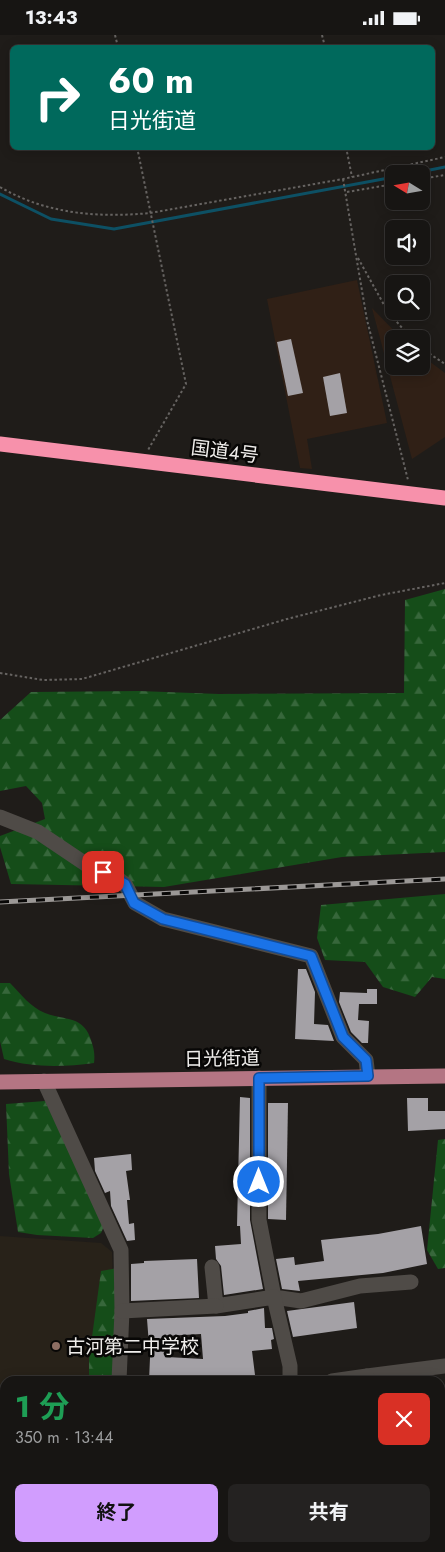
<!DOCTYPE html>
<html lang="ja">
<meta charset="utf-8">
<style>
body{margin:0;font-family:Jost,"Noto Sans JP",sans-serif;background:#242221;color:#f1f3f6;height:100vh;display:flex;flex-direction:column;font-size:19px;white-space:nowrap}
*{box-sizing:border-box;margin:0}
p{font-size:16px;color:#9e9fa0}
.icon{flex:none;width:28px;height:28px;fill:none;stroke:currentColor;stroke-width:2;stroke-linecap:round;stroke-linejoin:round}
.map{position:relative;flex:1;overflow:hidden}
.drawer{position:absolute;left:0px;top:1341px;width:445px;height:176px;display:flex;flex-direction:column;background:#171513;border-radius:15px 15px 0 0;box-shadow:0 2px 12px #0003,0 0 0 1px #363433}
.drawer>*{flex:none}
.top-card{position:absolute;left:10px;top:10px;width:425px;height:105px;border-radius:8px;box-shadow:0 2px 12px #0003,0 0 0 1px #363433;background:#00695c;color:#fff;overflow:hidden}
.needle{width:32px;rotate:281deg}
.buttons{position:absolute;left:385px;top:130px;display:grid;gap:10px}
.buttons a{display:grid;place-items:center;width:45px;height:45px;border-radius:8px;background:#171513;box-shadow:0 2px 12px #0003,0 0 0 1px #363433;font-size:25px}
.pin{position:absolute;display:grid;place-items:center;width:42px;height:42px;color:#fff;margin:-21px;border-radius:10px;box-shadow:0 2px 8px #0006}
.me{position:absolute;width:55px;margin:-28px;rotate:0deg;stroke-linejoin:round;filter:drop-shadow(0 0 4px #0008)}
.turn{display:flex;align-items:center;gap:18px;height:105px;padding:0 15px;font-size:22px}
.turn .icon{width:65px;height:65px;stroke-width:2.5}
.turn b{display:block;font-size:35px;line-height:42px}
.round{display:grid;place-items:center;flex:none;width:52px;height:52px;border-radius:8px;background:#242221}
.overview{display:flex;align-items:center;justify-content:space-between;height:85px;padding:0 15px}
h1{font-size:30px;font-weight:700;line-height:38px;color:#1e9e55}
.primary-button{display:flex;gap:10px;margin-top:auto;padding:10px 15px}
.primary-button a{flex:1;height:58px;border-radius:8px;background:#d19dfe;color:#111;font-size:20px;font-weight:700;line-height:58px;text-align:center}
.primary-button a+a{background:#242221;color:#f1f3f6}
.status{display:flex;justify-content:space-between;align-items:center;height:35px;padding:0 25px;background:#171513;direction:ltr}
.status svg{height:14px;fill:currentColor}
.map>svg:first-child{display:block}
</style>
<div class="status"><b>13:43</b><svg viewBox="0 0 49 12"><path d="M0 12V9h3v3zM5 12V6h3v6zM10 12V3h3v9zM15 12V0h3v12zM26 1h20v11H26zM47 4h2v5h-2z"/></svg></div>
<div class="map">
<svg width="445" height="1517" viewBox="0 0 445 1517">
<defs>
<pattern id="forest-firs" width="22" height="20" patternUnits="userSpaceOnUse" patternTransform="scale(1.25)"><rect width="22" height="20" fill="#154d19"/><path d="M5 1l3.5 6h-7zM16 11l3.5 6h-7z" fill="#37673b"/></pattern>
</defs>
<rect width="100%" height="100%" fill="#1f1c19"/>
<g fill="#302016">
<path d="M357 245 387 388 307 404 312 434 300 433 267 264Z"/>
<path d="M372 273 402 304H394V331H421V320L445 338V402L412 424Z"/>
</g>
<path fill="#282219" d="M0 1201 101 1208 112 1217 114 1276 110 1346H5V1424H0Z"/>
<g fill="url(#forest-firs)">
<path d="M445 554V817L342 822 164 852 11 849 0 812V801L45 784 42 768 26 751 0 756V685L31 657 139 656 219 659 404 658 405 565Z"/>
<path d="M445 859V944L432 942 415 962 383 952 365 927 325 925 317 903 321 870Z"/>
<path d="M0 948H10C21 959 30 972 45 978 65 986 83 980 91 1005 94 1014 95 1019 94 1028 64 1032 33 1033 4 1024L0 1006Z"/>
<path d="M45 1066 105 1189 101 1198 93 1203 37 1200 18 1197 9 1139 6 1069Z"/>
<path d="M445 1104V1233L438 1234 427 1215 438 1105Z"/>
<path d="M118 1233 115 1346H89V1324L101 1236Z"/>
</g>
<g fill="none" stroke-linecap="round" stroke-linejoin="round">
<g stroke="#0d5064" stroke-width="3">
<path d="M410 139 445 132"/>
<path d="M0 159 51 184 114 194 394 142"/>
</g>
</g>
<g fill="#a4a1a6" fill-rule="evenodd">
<path d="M291 304 303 358 288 361 277 307Z"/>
<path d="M340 338 347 378 330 381 323 342Z"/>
<path d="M298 934H306L315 957 314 989 328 990 334 1006 295 1004Z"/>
<path d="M367 954H377V969H359L358 985 369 986 368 1008H362L351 997 339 967 340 957 367 958Z"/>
<path d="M240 1062 250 1063V1185L263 1254 224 1260 221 1231 216 1224 215 1211 241 1209 240 1191H237Z"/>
<path d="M407 1063H428V1076H445V1094L408 1096Z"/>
<path d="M268 1068H288L286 1185 268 1184Z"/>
<path d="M131 1119 132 1135 126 1136 130 1165H127L129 1189 134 1188 135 1205 127 1206 111 1171 110 1156 105 1158 95 1136 94 1123Z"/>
<path d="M421 1191 427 1229 383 1238 298 1246 300 1256 282 1254 276 1224 294 1222 295 1230 324 1226 321 1205 378 1199Z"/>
<path d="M197 1224 199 1263 131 1266V1229L144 1228V1226Z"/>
<path d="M354 1267 357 1293 293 1302 287 1276Z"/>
<path d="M264 1273 265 1293H272L274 1304 271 1305 272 1314 252 1316 255 1340 223 1343V1346H149L150 1323 147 1284 225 1281 248 1278V1276ZM201 1299 203 1324 167 1322 165 1301Z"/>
</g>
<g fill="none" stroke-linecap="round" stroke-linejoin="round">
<g stroke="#666361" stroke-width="2" stroke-dasharray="2.5 2.5" stroke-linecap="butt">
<path d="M115 0 118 12"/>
<path d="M322 0 325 12"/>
<path d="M137 112 186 349 148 415"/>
<path d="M346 112 352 142"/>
<path d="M343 144 367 285 408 445"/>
<path d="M421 144 445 140"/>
<path d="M0 152C46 179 98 183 150 178L343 144 445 122"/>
<path d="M347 157 394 149"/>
<path d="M358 223 388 277 412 304"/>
<path d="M421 313 445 329"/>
<path d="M0 638 43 645 82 644 287 584 381 560 445 548"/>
</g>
<g stroke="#4f4b47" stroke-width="15">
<path d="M0 782 38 797 90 832 117 843 125 849 135 868 163 884 311 921 343 1002 366 1025 368 1041"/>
<path d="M259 1043V1185L274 1262 301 1266 360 1251 411 1247"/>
<path d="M44 1046 121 1215 122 1276 119 1346"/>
<path d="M212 1232 216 1271 274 1262 290 1331V1346"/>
<path d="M122 1276 216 1271"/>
<path d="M367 1341 445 1331"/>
<path d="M332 1346 367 1341 366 1346"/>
<path d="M0 1500 5 1501"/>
<path d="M350 1512 355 1517"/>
<path d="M7 1517V1512"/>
<path d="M237 1517 240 1512"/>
</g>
<path stroke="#b47583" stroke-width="15" d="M0 1047 445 1041"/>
<path stroke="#f791ab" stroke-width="15" d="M0 409 445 463"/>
<defs>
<path id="rail" d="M0 867 445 844"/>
</defs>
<use href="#rail" stroke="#9b9896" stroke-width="5"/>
<use href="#rail" stroke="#080706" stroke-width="3" stroke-dasharray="9" stroke-linecap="butt"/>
</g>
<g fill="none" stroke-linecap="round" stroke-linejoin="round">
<defs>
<path id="route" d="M103 837 125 849 134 868 163 884 311 921 343 1002 366 1025 368 1041 259 1043V1147"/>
</defs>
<use href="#route" stroke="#114b97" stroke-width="12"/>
<use href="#route" stroke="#1a73e8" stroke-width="9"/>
</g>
<circle fill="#8d6e63" stroke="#080706" stroke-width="2" cx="56" cy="1311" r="5"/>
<g text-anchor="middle" stroke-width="5" stroke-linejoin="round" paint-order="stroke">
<g font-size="19" fill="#efedeb" stroke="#080706">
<text transform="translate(225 416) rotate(7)" y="7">国道4号</text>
<text transform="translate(222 1023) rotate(-1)" y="7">日光街道</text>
</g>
<g font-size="19" fill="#efedeb" stroke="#080706" text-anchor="start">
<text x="66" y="1318">古河第二中学校</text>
</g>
</g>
</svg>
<div class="buttons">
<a><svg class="needle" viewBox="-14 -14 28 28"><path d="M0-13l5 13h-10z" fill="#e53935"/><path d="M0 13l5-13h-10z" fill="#9e9fa0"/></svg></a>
<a><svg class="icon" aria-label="sound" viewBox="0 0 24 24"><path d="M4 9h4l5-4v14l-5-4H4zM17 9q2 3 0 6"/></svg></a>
<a><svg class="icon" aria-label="search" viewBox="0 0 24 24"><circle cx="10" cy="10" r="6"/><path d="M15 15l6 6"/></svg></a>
<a><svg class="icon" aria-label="layers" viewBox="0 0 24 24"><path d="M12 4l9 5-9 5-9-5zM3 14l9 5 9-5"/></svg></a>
</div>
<div class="pin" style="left:103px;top:837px;background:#d93025"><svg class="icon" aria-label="arrive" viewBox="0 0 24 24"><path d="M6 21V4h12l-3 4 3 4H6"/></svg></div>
<svg class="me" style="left:259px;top:1147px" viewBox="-20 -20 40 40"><circle r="17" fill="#1a73e8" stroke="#fff" stroke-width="3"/><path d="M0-11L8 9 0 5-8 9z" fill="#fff"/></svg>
<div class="top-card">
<div class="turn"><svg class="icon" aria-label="right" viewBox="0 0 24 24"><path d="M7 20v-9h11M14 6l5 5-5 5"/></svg><div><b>60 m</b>日光街道</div></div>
</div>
<section class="drawer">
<div class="overview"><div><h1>1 分</h1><p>350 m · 13:44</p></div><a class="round" style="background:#d93025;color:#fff"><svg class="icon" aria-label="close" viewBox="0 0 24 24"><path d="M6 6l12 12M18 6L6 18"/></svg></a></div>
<div class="primary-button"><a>終了</a><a>共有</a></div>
</section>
</div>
